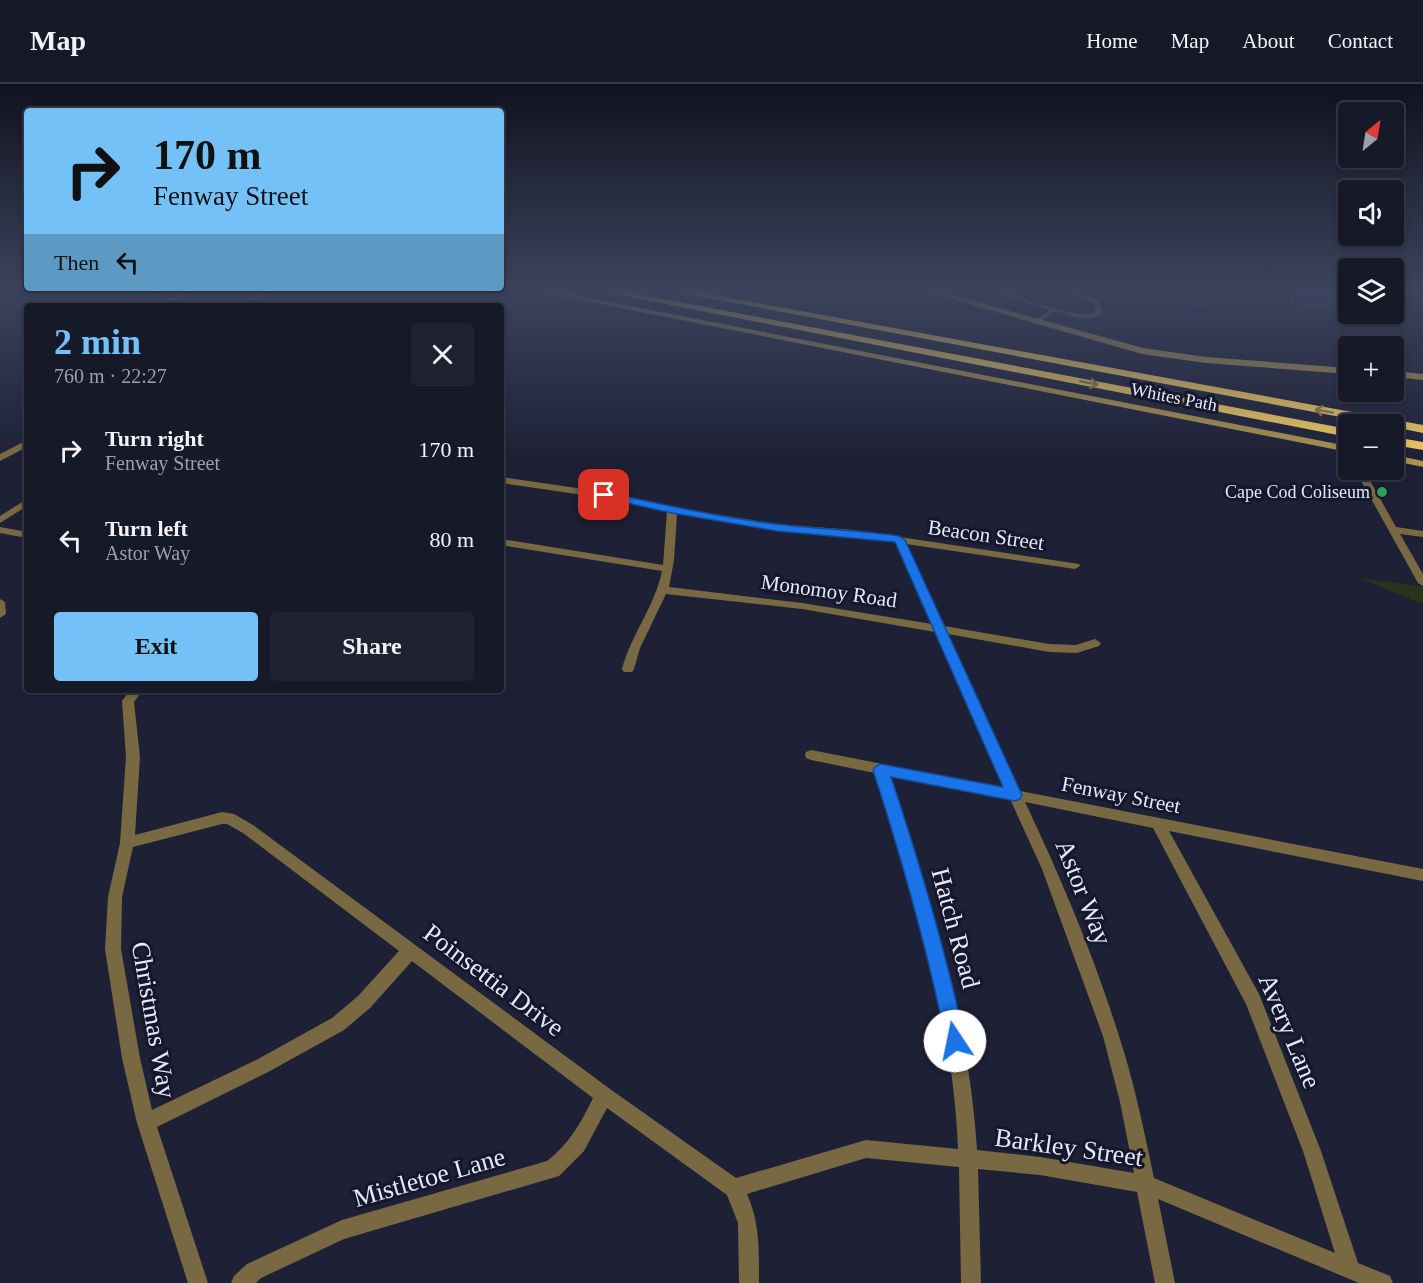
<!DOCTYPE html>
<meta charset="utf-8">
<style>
body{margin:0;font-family:Georgia,serif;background:#1f2230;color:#f1f3f6;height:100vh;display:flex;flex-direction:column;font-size:22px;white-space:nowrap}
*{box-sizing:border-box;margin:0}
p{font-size:20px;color:#9ea0a8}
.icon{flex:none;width:33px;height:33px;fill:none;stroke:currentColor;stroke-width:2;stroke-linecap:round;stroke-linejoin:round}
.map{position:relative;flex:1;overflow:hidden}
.panel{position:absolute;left:24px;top:219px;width:480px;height:390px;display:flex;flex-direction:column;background:#161928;border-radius:6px;box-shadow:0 3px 9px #0003,0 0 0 2px #353845}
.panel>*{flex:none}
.guide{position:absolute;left:24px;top:24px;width:480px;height:183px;border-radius:6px;box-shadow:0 3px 9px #0003,0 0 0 2px #353845;background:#73c1f6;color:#111;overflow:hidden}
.needle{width:39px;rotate:30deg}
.buttons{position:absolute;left:1338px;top:18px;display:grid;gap:12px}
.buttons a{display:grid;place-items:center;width:66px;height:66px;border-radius:6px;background:#161928;box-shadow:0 3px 9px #0003,0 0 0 2px #353845;font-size:30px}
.pin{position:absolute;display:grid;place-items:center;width:51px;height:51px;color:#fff;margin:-26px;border-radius:12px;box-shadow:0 3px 9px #0006}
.me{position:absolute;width:66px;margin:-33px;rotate:349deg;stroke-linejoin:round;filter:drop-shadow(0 0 4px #0008)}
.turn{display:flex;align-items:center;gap:21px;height:126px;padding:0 30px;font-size:27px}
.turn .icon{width:78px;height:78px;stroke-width:2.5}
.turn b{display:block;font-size:42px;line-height:51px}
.then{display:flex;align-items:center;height:57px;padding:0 30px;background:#0003;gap:12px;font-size:22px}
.round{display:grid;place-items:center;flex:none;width:63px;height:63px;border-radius:6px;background:#1f2230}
.overview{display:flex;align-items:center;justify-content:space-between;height:102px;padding:0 30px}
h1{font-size:36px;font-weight:700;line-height:45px;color:#73c1f6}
.primary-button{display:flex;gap:12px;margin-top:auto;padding:12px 30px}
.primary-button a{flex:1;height:69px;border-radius:6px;background:#73c1f6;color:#111;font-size:24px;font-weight:700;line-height:69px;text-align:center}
.primary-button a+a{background:#1f2230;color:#f1f3f6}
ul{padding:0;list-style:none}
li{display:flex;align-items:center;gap:18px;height:90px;padding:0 30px}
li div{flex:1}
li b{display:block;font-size:22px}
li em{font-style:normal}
header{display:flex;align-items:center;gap:36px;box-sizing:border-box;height:84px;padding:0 30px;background:#161928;border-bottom:2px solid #353845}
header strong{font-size:28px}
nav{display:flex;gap:33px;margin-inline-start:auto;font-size:21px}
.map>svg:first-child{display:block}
</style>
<header>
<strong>Map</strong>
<nav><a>Home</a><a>Map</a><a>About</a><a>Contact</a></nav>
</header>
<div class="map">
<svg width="1423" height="1199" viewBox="0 0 1423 1199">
<rect width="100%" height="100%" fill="#1e2136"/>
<g fill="#27331a">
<path d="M1123 206H1348V230H1356L1349 231 1192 224Z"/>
<path d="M1360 494 1423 503V521L1422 520Z"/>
</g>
<path fill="#273d62" stroke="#60708f" stroke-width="1.5" d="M1299 206H1347L1332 214 1325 224 1294 219 1290 213Z"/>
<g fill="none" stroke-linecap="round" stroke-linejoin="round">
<g fill="#786942" fill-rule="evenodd">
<path d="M153 206H161L155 210 152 208Z"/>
<path d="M186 206H195L163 222H155Z"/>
<path d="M268 206H277L240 222H222L236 219Z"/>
<path d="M999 206H1006L1012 211C1031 216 1079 236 1096 228L1094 218 1058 206H1069L1099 216 1103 229C1090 240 1071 232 1056 227L1036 240 1033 238 1034 237 1050 226 1008 213Z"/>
<path d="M27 356V363L0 377V370Z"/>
<path d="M1355 386H1364L1396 443 1423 447V453L1400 450 1423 490V502L1418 499Z"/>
<path d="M501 393 604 408 672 423 777 440 853 446 1079 480 1080 482 1075 485 906 460 944 542 1049 560 1076 561 1095 555 1101 559 1099 562 1077 569 1049 568 948 550 1020 707 1423 785V797L1169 747 1259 910 1321 1067 1358 1179 1390 1192 1393 1199H1359L1158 1115 1175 1199H1155L1137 1108 1040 1091 978 1085 981 1199H961L959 1083 866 1074 747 1110C760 1139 759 1167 759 1199H739L738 1139 727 1111 607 1024 584 1067 559 1092 344 1155 261 1194 256 1199H231L234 1192 247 1180 342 1136 547 1077C569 1060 581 1039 593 1014L412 877 370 924 344 946 270 987 157 1043 208 1199H188L137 1039 122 974 105 865 108 813 120 759 126 673 122 617 130 606H143L134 618 140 673 135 751 222 728 234 730 253 741 610 1005 736 1094 866 1056 958 1065C953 935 914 812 875 689L811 676 806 674 805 671 806 668 811 666 1005 704 935 548 802 525 666 510 640 564 634 585 632 588H624L622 585C631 551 655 522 662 487L501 461V455L663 481 667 428 604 414 501 399ZM677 430 777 446 853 452 895 458 932 540 802 519 669 503 674 476ZM889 691 1010 715 1042 785 1103 952 1120 1018 1134 1089 1040 1073 977 1066C969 937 930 814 889 691ZM1025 718 1153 744 1246 920 1303 1067 1335 1169 1154 1094C1144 1046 1134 998 1119 952 1094 872 1061 794 1025 718ZM222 740H227L243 749 399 867 358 912 332 934 258 975 152 1026 140 974 121 865 122 813 133 763Z"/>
<path d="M27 415V422L0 439V432Z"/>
<path d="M0 443 27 448V454L0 449Z"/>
<path d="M0 515 5 518 6 530 0 534Z"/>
</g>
<g fill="#a99150" fill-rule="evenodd">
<path d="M530 206H548L1348 362V368Z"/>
<path d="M920 206H934L1143 264 1206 273 1348 284V290L1206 279 1142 270Z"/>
<path d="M1394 287 1423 290V296L1394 293Z"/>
<path d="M1394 371 1423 377V383L1394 377Z"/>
</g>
<g fill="#f1cb62" fill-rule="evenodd">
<path d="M594 206H616L1348 345V353Z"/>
<path d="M665 206H687L1423 341V349L1394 343V340H1378Z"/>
<path d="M1394 353 1423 358V366L1394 361Z"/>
</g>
</g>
<defs><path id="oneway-shaft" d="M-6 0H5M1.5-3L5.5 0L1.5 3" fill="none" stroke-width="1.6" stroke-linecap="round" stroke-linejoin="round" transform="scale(1.5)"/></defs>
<g stroke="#8e7a4a">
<use href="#oneway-shaft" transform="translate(1089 299) rotate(11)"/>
<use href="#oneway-shaft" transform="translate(1324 327) rotate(-170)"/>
</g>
<linearGradient id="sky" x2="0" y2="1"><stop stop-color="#10121e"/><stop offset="0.55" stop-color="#3b435d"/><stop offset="1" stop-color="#3b435d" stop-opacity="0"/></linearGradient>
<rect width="1423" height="374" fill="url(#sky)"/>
<path fill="#1a73e8" stroke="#114b97" stroke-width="1.5" d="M604 408C661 420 718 433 776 440 817 445 858 446 899 452L905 456 1022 711 1020 715 1015 717 891 693C920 780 946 867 965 957L962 963 955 966 949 963 946 957C927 865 902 775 873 686L876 682 881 680 1003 703 895 458 777 447 672 429 600 413V409Z"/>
<circle fill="#2e9e5b" stroke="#15172c" stroke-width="2" cx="1382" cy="408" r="6"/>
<g text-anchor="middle" stroke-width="6" stroke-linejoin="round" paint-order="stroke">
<g font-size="18" fill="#e6e8f7" stroke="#15172c">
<text transform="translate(1174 313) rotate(11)" y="6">Whites Path</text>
</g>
<g font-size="18" fill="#e6e8f7" stroke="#15172c" text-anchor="end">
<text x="1370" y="414">Cape Cod Coliseum</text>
</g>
<g font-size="21" fill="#e6e8f7" stroke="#15172c">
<text transform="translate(986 451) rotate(8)" y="7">Beacon Street</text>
<text transform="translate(829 507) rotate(8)" y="7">Monomoy Road</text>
<text transform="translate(1121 711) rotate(11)" y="7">Fenway Street</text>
</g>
<g font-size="26" fill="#e6e8f7" stroke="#15172c">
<text transform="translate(1084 808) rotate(68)" y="9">Astor Way</text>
<text transform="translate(956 844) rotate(75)" y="9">Hatch Road</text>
<text transform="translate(494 896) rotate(37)" y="9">Poinsettia Drive</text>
<text transform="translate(154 936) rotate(80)" y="9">Christmas Way</text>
<text transform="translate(1290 947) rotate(67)" y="9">Avery Lane</text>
<text transform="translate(1069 1063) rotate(8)" y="9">Barkley Street</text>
<text transform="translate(429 1093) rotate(-16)" y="9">Mistletoe Lane</text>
</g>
</g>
</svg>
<div class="buttons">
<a><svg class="needle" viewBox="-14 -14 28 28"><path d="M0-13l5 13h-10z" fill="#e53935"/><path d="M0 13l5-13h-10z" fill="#9ea0a8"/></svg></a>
<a><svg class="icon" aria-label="sound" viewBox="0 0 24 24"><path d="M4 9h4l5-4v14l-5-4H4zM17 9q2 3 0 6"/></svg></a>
<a><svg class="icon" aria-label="layers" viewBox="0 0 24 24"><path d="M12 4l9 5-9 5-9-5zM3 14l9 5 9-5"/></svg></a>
<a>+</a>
<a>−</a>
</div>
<div class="pin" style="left:604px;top:411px;background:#d93025"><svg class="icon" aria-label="arrive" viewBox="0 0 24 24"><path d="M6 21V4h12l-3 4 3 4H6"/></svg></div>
<svg class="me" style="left:955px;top:957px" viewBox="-20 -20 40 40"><circle r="19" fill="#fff"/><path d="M0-13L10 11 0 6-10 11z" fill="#1a73e8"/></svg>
<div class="guide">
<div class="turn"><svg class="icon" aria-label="right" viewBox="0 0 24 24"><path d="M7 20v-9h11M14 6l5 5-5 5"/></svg><div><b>170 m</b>Fenway Street</div></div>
<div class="then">Then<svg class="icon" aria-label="left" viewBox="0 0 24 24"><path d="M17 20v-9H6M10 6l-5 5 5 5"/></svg></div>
</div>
<section class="panel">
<div class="overview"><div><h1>2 min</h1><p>760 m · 22:27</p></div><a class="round"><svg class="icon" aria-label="close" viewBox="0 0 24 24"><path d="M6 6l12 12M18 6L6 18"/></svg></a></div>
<ul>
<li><svg class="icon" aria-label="right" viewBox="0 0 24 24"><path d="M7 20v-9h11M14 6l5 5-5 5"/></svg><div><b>Turn right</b><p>Fenway Street</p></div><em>170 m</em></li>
<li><svg class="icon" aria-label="left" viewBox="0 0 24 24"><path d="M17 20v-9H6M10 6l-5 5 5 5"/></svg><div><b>Turn left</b><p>Astor Way</p></div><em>80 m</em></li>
</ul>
<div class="primary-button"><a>Exit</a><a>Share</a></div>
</section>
</div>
